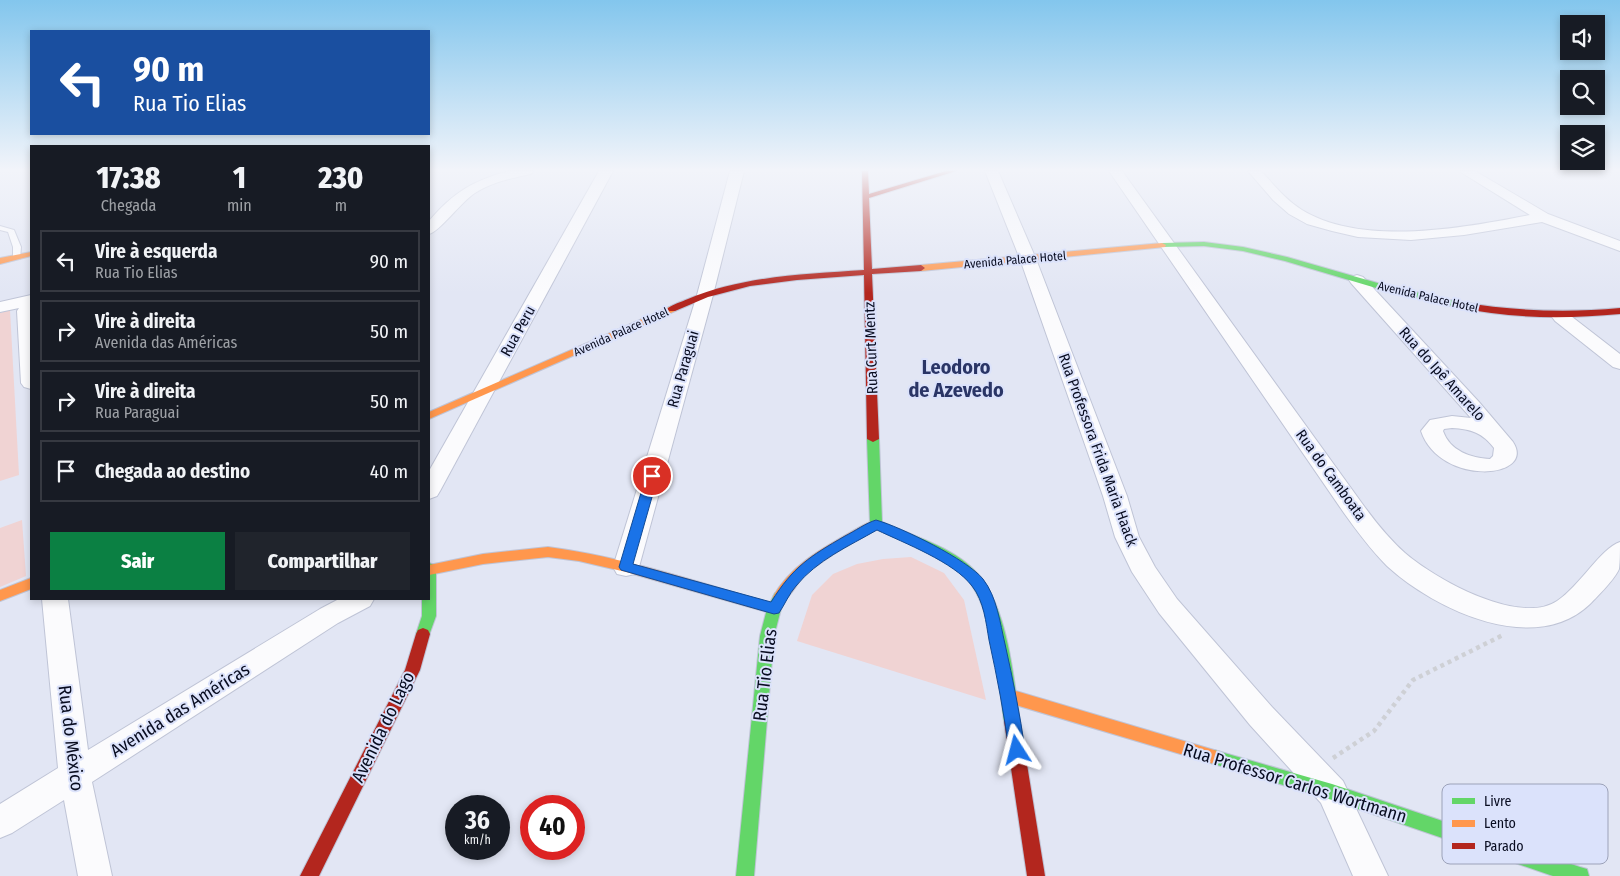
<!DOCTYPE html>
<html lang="pt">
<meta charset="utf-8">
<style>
body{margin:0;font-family:"Fira Sans Condensed",sans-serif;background:#20242c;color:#f1f3f6;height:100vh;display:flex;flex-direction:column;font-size:19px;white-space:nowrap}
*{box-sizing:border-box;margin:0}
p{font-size:16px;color:#9ea1a6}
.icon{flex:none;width:28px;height:28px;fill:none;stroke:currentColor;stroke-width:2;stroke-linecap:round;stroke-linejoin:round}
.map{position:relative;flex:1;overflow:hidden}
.details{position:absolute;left:30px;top:145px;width:400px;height:455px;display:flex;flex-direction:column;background:#171b24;border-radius:0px;box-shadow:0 2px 8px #0003}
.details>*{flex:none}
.top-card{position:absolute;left:30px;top:30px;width:400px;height:105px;border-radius:0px;box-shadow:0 2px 8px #0003;background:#1a4fa0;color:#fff;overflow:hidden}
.controls{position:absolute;left:1560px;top:15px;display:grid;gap:10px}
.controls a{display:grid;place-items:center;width:45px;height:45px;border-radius:0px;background:#171b24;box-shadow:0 2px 8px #0003;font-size:25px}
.speed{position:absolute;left:445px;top:795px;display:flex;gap:10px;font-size:25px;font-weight:700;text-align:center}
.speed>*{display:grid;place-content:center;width:65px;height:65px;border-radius:50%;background:#171b24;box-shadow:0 2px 8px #0003;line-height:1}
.speed small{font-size:12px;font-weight:400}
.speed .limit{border:8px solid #d22;background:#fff;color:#111}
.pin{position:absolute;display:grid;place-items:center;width:42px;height:42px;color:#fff;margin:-21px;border:2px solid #fff;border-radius:50%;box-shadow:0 1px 5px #0007}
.me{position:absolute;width:55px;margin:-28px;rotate:351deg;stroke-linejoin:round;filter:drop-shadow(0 0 4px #0008)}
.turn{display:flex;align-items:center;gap:18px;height:105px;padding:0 20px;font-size:22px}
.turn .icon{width:65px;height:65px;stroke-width:2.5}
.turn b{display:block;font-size:35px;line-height:42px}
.eta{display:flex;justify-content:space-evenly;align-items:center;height:85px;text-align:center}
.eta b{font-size:30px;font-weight:800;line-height:35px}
.cta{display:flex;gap:10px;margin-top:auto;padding:10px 20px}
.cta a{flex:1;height:58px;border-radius:0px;background:#0b8043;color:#fff;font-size:20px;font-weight:800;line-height:58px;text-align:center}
.cta a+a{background:#20242c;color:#f1f3f6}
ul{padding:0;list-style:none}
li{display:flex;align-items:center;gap:15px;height:62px;margin:0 10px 8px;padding:0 10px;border:2px solid #363941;border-radius:0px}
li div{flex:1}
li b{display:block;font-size:19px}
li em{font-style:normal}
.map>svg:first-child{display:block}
</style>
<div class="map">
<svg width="1620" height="876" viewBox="0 0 1620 876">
<rect width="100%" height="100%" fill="#e2e6f4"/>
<g fill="#f0d3d3">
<path d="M10 310 19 475 0 481V313Z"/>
<path d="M22 520 26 576 0 587V528Z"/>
<path d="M911 557 944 573 964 600 986 700 797 641 812 595 833 574 857 564 883 559Z"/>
</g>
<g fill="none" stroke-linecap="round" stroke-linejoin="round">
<defs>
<path id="lane" d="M0 226 14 230 21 247 20 259H17L13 257V247L8 232 0 230Z"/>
<g id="street">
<path d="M510 171H533L531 174C512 178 492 182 475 193 462 201 439 232 429 234V221C453 193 473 180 510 171Z"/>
<path d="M599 171H613L440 491 437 496 429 499V471Z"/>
<path d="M730 171H744L713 295 639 567 635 574 626 576 617 574 613 567 697 295Z"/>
<path d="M985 171H998L1036 259 1127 496 1139 537 1155 567 1177 599 1272 707 1343 781 1388 876H1353L1321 803 1250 725 1159 613 1132 572 1115 537 1103 496 1020 259Z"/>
<path d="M1109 171H1122L1361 502C1374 520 1388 538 1405 553 1435 579 1519 626 1557 601 1579 587 1601 548 1620 542 1620 550 1620 562 1619 569 1615 579 1598 596 1590 604 1535 657 1435 610 1387 566 1371 550 1357 531 1344 513Z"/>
<path d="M1248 171H1261C1274 185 1286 200 1302 210 1363 247 1464 228 1530 215L1459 171H1475L1548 214 1620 241V251L1542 222 1464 235 1411 240 1358 237 1332 231 1307 224 1289 214 1273 200Z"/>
<path d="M1357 275 1363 277 1479 402 1513 442C1537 479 1440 487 1421 431L1430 420 1452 416 1471 418 1351 283 1349 280 1351 277ZM1452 428C1471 429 1483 433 1494 448L1493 456 1490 459C1471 458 1450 451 1443 431L1444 429Z"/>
<path d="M31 295V389L24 387 21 383 17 311 19 308 0 312V302Z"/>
<path d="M1561 312 1567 313 1620 354V369L1613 367 1555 321 1552 317 1555 313Z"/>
<path d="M42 599H68L88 750 320 609 339 599H374L370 606 338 623 92 782 112 876H78L64 800 12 833 0 838V804L58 768Z"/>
</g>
<g id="fast">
<path d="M1204 242 1243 247 1287 257 1381 284 1463 303 1465 305 1460 308 1376 288 1285 261 1243 251 1204 246 1162 247 1158 245 1162 243Z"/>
<path d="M873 436 879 439 882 522C913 536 953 547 976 572 1008 607 1013 676 1020 721L1018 726 1012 728 1006 726 1004 721C999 683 993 606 966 578 941 553 903 542 872 527L870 524 867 439Z"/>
<path d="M429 563 434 565 436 568V616L428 638 423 640 418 638 416 634 422 616V599H429Z"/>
<path d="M780 592 785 593 787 597 781 609 774 636 754 876H736L760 636 767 609 775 593Z"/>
<path d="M1214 750 1332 784 1580 867 1587 869 1589 876H1553L1332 800 1214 764 1208 762 1206 757 1208 752Z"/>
</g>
<g id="slow">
<path d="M1162 243 1166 245 1165 247 921 271 917 268 921 265Z"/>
<path d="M31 252V256L0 264V258Z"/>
<path d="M672 306 677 309 675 311 429 419V412Z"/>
<path d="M876 520 880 521 882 524 880 527C855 542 828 555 805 575 796 583 788 605 775 601L773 597C790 566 821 549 851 532 859 528 867 522 876 520Z"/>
<path d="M548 547C625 557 700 583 774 604L779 605 781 609 779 613 774 614 626 572 579 561 548 557 483 564 429 575V565L483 554Z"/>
<path d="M31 578V589L0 601V590Z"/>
<path d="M1009 689 1214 750 1220 752 1222 757 1220 762 1214 764 1009 703 1004 701 1001 696 1004 691Z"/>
</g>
<g id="jam">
<path d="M862 171H868L869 194 946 171H956L869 198 872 269 921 265 925 268 921 271 872 274 879 439 873 442 867 439 864 275 797 280 750 286 708 297 675 311H669L667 309C673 304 681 302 688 299 743 276 805 274 864 270Z"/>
<path d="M1460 302C1514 311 1566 313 1620 308V314C1566 319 1510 319 1457 307V303Z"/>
<path d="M423 628 428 630 430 634 420 670 319 876H300L405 670 416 634 418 630Z"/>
<path d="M1012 714 1018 716 1020 721 1045 876H1027L1004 721 1006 716Z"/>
</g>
</defs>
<use href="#lane" stroke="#bfc4d6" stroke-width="2"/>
<use href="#street" stroke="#bfc4d6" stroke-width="2"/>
<use href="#fast" stroke="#bfc4d6" stroke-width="2"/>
<use href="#slow" stroke="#bfc4d6" stroke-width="2"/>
<use href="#jam" stroke="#bfc4d6" stroke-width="2"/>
<path stroke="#ced0d5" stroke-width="4.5" stroke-dasharray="4 4" stroke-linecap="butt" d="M1333 758 1374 731 1413 680 1503 635"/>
<use href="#lane" fill="#fbfbfd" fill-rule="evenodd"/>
<use href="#street" fill="#fbfbfd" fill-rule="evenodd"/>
<use href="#fast" fill="#63d668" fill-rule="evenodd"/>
<use href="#slow" fill="#ff974d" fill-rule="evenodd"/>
<use href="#jam" fill="#b3261e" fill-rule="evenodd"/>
</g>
<linearGradient id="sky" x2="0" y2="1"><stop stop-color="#83c6ed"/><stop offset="0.58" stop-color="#f2f4fa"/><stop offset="1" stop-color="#f2f4fa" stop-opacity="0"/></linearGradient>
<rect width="1620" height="293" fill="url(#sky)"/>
<path fill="#1a73e8" stroke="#114b97" d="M652 472 658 476 633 564 771 602C794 566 809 557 845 536 855 531 866 523 876 520 901 527 968 560 983 579 997 597 1000 623 1005 644 1013 680 1020 714 1025 750L1023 755 1017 757 1011 755 1009 750C1004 713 997 677 989 640 986 623 984 601 972 586 954 562 904 543 877 530 849 546 817 560 796 586 789 594 785 604 779 613L774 614 621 570 619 567 646 476Z"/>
<g text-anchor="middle" stroke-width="4" stroke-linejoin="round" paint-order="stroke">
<g font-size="12" fill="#080c20" stroke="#dbe2fb">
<text transform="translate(1015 260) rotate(-5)" y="4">Avenida Palace Hotel</text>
<text transform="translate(1428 297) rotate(13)" y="4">Avenida Palace Hotel</text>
<text transform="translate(621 332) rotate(-24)" y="4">Avenida Palace Hotel</text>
</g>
<g font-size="15" fill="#080c20" stroke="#dbe2fb">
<text transform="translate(518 331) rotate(-61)" y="5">Rua Peru</text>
<text transform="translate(871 348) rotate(-92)" y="5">Rua Curt Mentz</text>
<text transform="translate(683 369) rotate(-74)" y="5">Rua Paraguai</text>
<text transform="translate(1442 374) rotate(48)" y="5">Rua do Ipê Amarelo</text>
<text transform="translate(1098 450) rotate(70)" y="5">Rua Professora Frida Maria Haack</text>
<text transform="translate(1331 475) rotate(54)" y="5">Rua do Camboata</text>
</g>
<g font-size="18" fill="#080c20" stroke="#dbe2fb">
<text transform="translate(765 675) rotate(-83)" y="6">Rua Tio Elias</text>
<text transform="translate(180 710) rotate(-32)" y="6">Avenida das Américas</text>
<text transform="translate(383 727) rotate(-64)" y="6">Avenida do Lago</text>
<text transform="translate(71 738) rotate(83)" y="6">Rua do México</text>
<text transform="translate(1295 783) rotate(17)" y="6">Rua Professor Carlos Wortmann</text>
</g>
<g font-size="20" font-weight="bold" fill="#2a3566" stroke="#dbe2fb">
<text x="956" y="374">Leodoro<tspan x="956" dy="23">de Azevedo</tspan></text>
</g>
</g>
<rect x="1442" y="784" width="166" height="80" rx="8" fill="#dbe2fb" stroke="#9ca2b9" stroke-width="1"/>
<rect x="1452" y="798" width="23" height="6" fill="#63d668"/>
<rect x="1452" y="820" width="23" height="7" fill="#ff974d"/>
<rect x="1452" y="843" width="23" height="6" fill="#b3261e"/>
<g font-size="14" fill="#080c20">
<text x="1484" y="806">Livre</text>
<text x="1484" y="828">Lento</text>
<text x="1484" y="851">Parado</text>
</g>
</svg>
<div class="controls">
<a><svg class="icon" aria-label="sound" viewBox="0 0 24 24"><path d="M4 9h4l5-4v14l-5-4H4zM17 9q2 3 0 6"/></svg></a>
<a><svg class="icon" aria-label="search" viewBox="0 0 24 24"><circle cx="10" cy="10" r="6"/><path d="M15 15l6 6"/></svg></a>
<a><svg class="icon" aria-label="layers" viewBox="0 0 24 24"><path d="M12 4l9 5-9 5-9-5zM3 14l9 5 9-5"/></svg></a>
</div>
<div class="speed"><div>36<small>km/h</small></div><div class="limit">40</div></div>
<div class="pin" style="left:652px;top:476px;background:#d93025"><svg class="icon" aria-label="arrive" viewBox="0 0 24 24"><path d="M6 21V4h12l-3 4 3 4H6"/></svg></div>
<svg class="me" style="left:1017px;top:750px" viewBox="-20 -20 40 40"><path d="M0-17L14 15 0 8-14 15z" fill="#1a73e8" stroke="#fff" stroke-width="4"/></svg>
<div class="top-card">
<div class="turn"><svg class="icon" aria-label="left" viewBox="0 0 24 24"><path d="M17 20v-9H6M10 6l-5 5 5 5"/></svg><div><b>90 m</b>Rua Tio Elias</div></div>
</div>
<section class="details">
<div class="eta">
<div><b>17:38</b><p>Chegada</p></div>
<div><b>1</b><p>min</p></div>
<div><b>230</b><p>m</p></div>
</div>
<ul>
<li><svg class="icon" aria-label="left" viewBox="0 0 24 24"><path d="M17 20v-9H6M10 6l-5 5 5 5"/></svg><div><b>Vire à esquerda</b><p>Rua Tio Elias</p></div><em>90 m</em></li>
<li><svg class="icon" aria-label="right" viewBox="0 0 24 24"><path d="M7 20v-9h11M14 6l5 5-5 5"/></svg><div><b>Vire à direita</b><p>Avenida das Américas</p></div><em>50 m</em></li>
<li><svg class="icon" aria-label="right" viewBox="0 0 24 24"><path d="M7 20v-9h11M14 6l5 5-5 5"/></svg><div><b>Vire à direita</b><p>Rua Paraguai</p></div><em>50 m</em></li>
<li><svg class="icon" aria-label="arrive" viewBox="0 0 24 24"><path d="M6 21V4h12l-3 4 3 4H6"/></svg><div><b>Chegada ao destino</b></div><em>40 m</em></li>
</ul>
<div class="cta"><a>Sair</a><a>Compartilhar</a></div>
</section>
</div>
